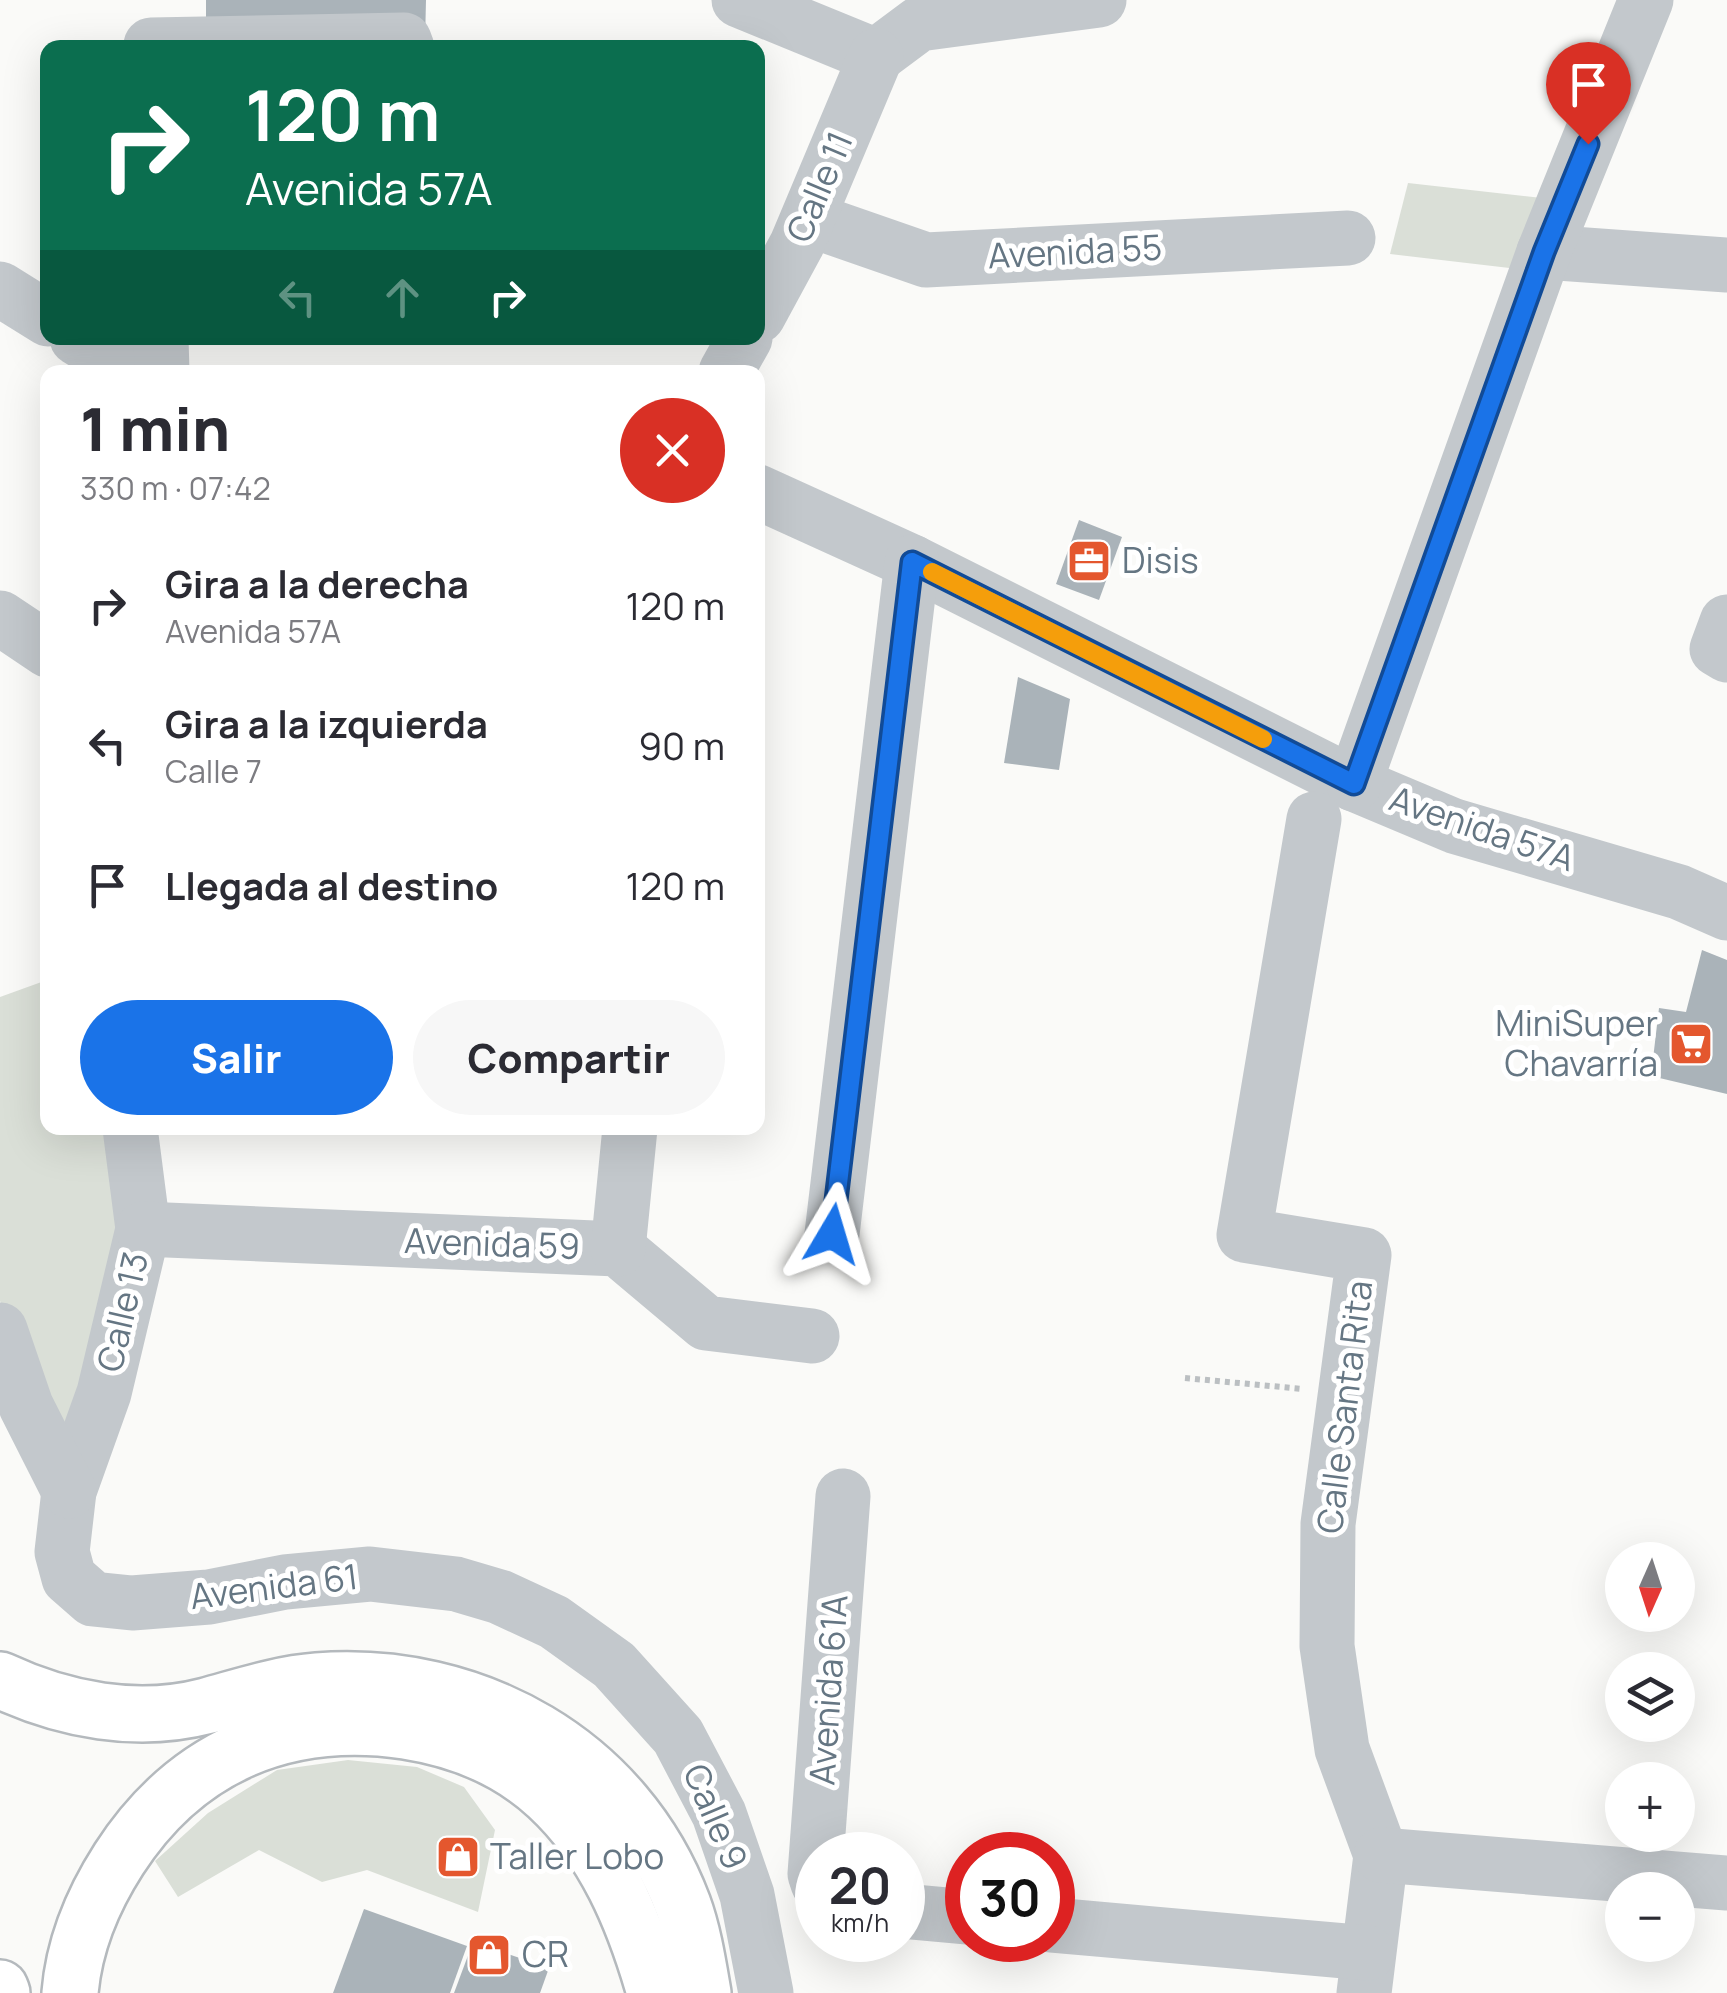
<!DOCTYPE html>
<html lang="es">
<meta charset="utf-8">
<style>
body{margin:0;font-family:Manrope,sans-serif;background:#f7f7f7;color:#2b2b33;height:100vh;display:flex;flex-direction:column;font-size:38px;white-space:nowrap}
*{box-sizing:border-box;margin:0}
p{font-size:32px;color:#7c7c81}
.icon{flex:none;width:55px;height:55px;fill:none;stroke:currentColor;stroke-width:2;stroke-linecap:round;stroke-linejoin:round}
.map{position:relative;flex:1;overflow:hidden}
.side{position:absolute;left:40px;top:365px;width:725px;height:770px;display:flex;flex-direction:column;background:#fff;border-radius:20px;box-shadow:0 10px 40px #0002}
.side>*{flex:none}
.top-card{position:absolute;left:40px;top:40px;width:725px;height:305px;border-radius:20px;box-shadow:0 10px 40px #0002;background:#0b6e4f;color:#fff;overflow:hidden}
.needle{width:65px;rotate:183deg}
.controls{position:absolute;left:1605px;top:1542px;display:grid;gap:20px}
.controls a{display:grid;place-items:center;width:90px;height:90px;border-radius:50%;background:#fff;box-shadow:0 10px 40px #0002;font-size:50px}
.speed{position:absolute;left:795px;top:1832px;display:flex;gap:20px;font-size:50px;font-weight:700;text-align:center}
.speed>*{display:grid;place-content:center;width:130px;height:130px;border-radius:50%;background:#fff;box-shadow:0 10px 40px #0002;line-height:1}
.speed small{font-size:25px;font-weight:400}
.speed .limit{border:15px solid #d22;background:#fff;color:#111}
.pin{position:absolute;display:grid;place-items:center;width:85px;height:85px;color:#fff;margin:-102px -42px;border-radius:50% 50% 50% 0;rotate:-45deg;box-shadow:0 0 10px #0007}
.pin .icon{rotate:45deg}
.me{position:absolute;width:110px;margin:-55px;rotate:7deg;stroke-linejoin:round;filter:drop-shadow(0 0 8px #0008)}
.turn{display:flex;align-items:center;gap:35px;height:210px;padding:0 40px;font-size:45px}
.turn .icon{width:130px;height:130px;stroke-width:2.5}
.turn b{display:block;font-size:70px;line-height:85px}
.lanes{display:flex;align-items:center;height:95px;padding:0 40px;background:#0003;justify-content:center;gap:50px;direction:ltr}
.lanes .off{opacity:.35}
.round{display:grid;place-items:center;flex:none;width:105px;height:105px;border-radius:52px;background:#f7f7f7}
.head{display:flex;align-items:center;justify-content:space-between;height:170px;padding:0 40px}
h1{font-size:60px;font-weight:800;line-height:75px}
.action{display:flex;gap:20px;margin-top:auto;padding:20px 40px}
.action a{flex:1;height:115px;border-radius:60px;background:#1a73e8;color:#fff;font-size:40px;font-weight:800;line-height:115px;text-align:center}
.action a+a{background:#f7f7f7;color:#2b2b33}
ul{padding:0;list-style:none}
li{display:flex;align-items:center;gap:30px;height:140px;padding:0 40px}
li div{flex:1}
li b{display:block;font-size:38px}
li em{font-style:normal}
.map>svg:first-child{display:block}
</style>
<div class="map">
<svg width="1727" height="1993" viewBox="0 0 1727 1993">
<rect width="100%" height="100%" fill="#fafaf8"/>
<g fill="#dadfd7">
<path d="M1408 183 1542 198 1518 269 1390 254Z"/>
<path d="M47 980 48 1128H118L131 1229 68 1464 0 1301V997Z"/>
<path d="M348 1760 417 1767 464 1787 495 1830 478 1912 367 1870 322 1882 259 1850 178 1897 155 1861 208 1813 277 1770Z"/>
</g>
<g fill="#aab3b9">
<path d="M206 0H426L425 42 538 41 535 48H206Z"/>
<path d="M1079 520 1122 537 1099 600 1056 584Z"/>
<path d="M1018 677 1070 699 1059 770 1004 763Z"/>
<path d="M1702 950 1727 960V1094L1651 1076 1659 1008 1686 1012Z"/>
<path d="M364 1909 467 1946 450 1993H333Z"/>
<path d="M473 1942 549 1968 540 1993H454Z"/>
</g>
<g fill="none" stroke-linecap="round" stroke-linejoin="round">
<defs>
<g id="highway">
<path d="M0 1680C64 1710 137 1724 206 1706 243 1696 278 1684 317 1681 475 1669 626 1753 683 1905 693 1932 698 1964 703 1993"/>
<path d="M0 1988 2 1993"/>
<path d="M70 1993C74 1944 92 1901 119 1859 185 1757 284 1714 405 1731 457 1739 508 1759 548 1796 605 1849 634 1919 655 1993"/>
</g>
</defs>
<use href="#highway" stroke="#b4b9bd" stroke-width="60"/>
<path stroke="#bbbfc2" stroke-width="6" stroke-dasharray="5 5" stroke-linecap="butt" d="M1185 1378 1303 1389"/>
<g stroke="#c3c8cc" stroke-width="55">
<path d="M739 0 876 56 919 24 1099 0"/>
<path d="M151 45 404 40 407 48"/>
<path d="M808 219 926 260 1348 238"/>
<path d="M1544 252 1727 265"/>
<path d="M0 289 48 319"/>
<path d="M758 316 797 244 876 56"/>
<path d="M77 338 133 372"/>
<path d="M161 338 162 372"/>
<path d="M726 372 745 338"/>
<path d="M758 492 912 562 1354 784 1454 826 1679 892 1727 913"/>
<path d="M0 618 48 650"/>
<path d="M1727 622 1717 649 1727 655"/>
<path d="M1354 784 1544 252 1646 0"/>
<path d="M1314 819 1244 1235 1364 1255 1328 1524 1327 1646 1342 1749 1381 1855 1364 1993"/>
<path d="M130 1128 143 1229 104 1393 69 1491 62 1552 69 1578 93 1599 132 1603 209 1597 285 1582 370 1574 456 1584 500 1597 554 1622 614 1665 678 1736 719 1814 747 1895 766 1993"/>
<path d="M143 1229 618 1249 706 1323 812 1336"/>
<path d="M832 1234 912 562"/>
<path d="M618 1249 630 1128"/>
<path d="M0 1330 26 1406 69 1491"/>
<path d="M1381 1855 1727 1883"/>
<path d="M818 1883 815 1874 843 1496"/>
<path d="M902 1911 968 1917"/>
<path d="M1052 1925 1368 1953"/>
</g>
<use href="#highway" stroke="#fff" stroke-width="55"/>
</g>
<g fill="none" stroke-linecap="round" stroke-linejoin="round">
<defs>
<path id="route" d="M832 1234 912 562 1354 784 1544 252 1588 144"/>
</defs>
<use href="#route" stroke="#114b97" stroke-width="25"/>
<use href="#route" stroke="#1a73e8" stroke-width="18"/>
<path stroke="#f59e0b" stroke-width="18" d="M932 572 1263 739"/>
</g>
<defs>
<symbol id="office-square" viewBox="-11 -11 22 22"><rect x="-9" y="-9" width="18" height="18" rx="4" fill="#e4572e" stroke="#fff"/><path d="M-6-3h4V-5.5h4V-3h4V5H-6ZM-1-4.5V-3h2v-1.5ZM-6 0V1H6V0Z" fill="#fff"/></symbol>
<symbol id="supermarket-square" viewBox="-11 -11 22 22"><rect x="-9" y="-9" width="18" height="18" rx="4" fill="#e4572e" stroke="#fff"/><path d="M-6-5.5h2.5l.6 2H6L4.5 2H-2.5L-4.4-4H-6ZM-1.5 3.2a1.3 1.3 0 1 0 .1 0ZM3 3.2a1.3 1.3 0 1 0 .1 0Z" fill="#fff"/></symbol>
<symbol id="shop-square" viewBox="-11 -11 22 22"><rect x="-9" y="-9" width="18" height="18" rx="4" fill="#e4572e" stroke="#fff"/><path d="M-5-2.5h2.3a2.7 3.5 0 0 1 5.4 0H5L5.5 6h-11ZM-1.5-2.5h3a1.5 2.3 0 0 0-3 0Z" fill="#fff"/></symbol>
</defs>
<g fill-rule="evenodd">
<use href="#office-square" x="1064" y="536" width="50" height="50"/>
<use href="#supermarket-square" x="1666" y="1019" width="50" height="50"/>
<use href="#shop-square" x="433" y="1832" width="50" height="50"/>
<use href="#shop-square" x="464" y="1930" width="50" height="50"/>
</g>
<g text-anchor="middle" stroke-width="10" stroke-linejoin="round" paint-order="stroke">
<g font-size="35" fill="#657683" stroke="#fff">
<text transform="translate(820 187) rotate(-67)" y="12">Calle 11</text>
<text transform="translate(1075 252) rotate(-3)" y="12">Avenida 55</text>
<text transform="translate(1482 829) rotate(19)" y="12">Avenida 57A</text>
<text transform="translate(492 1244) rotate(2)" y="12">Avenida 59</text>
<text transform="translate(123 1312) rotate(-77)" y="12">Calle 13</text>
<text transform="translate(1345 1407) rotate(-83)" y="12">Calle Santa Rita</text>
<text transform="translate(274 1587) rotate(-7)" y="12">Avenida 61</text>
<text transform="translate(829 1690) rotate(-86)" y="12">Avenida 61A</text>
<text transform="translate(715 1817) rotate(67)" y="12">Calle 9</text>
</g>
<g font-size="35" fill="#657683" stroke="#fff" text-anchor="start">
<text x="1122" y="573">Disis</text>
<text x="1658" y="1036" text-anchor="end">MiniSuper<tspan x="1658" dy="40">Chavarría</tspan></text>
<text x="490" y="1869">Taller Lobo</text>
<text x="522" y="1967">CR</text>
</g>
</g>
</svg>
<div class="controls">
<a><svg class="needle" viewBox="-14 -14 28 28"><path d="M0-13l5 13h-10z" fill="#e53935"/><path d="M0 13l5-13h-10z" fill="#7c7c81"/></svg></a>
<a><svg class="icon" aria-label="layers" viewBox="0 0 24 24"><path d="M12 4l9 5-9 5-9-5zM3 14l9 5 9-5"/></svg></a>
<a>+</a>
<a>−</a>
</div>
<div class="speed"><div>20<small>km/h</small></div><div class="limit">30</div></div>
<div class="pin" style="left:1588px;top:144px;background:#d93025"><svg class="icon" aria-label="arrive" viewBox="0 0 24 24"><path d="M6 21V4h12l-3 4 3 4H6"/></svg></div>
<svg class="me" style="left:832px;top:1234px" viewBox="-20 -20 40 40"><path d="M0-17L14 15 0 8-14 15z" fill="#1a73e8" stroke="#fff" stroke-width="4"/></svg>
<div class="top-card">
<div class="turn"><svg class="icon" aria-label="right" viewBox="0 0 24 24"><path d="M7 20v-9h11M14 6l5 5-5 5"/></svg><div><b>120 m</b>Avenida 57A</div></div>
<div class="lanes"><svg class="icon off" aria-label="left" viewBox="0 0 24 24"><path d="M17 20v-9H6M10 6l-5 5 5 5"/></svg><svg class="icon off" aria-label="ahead" viewBox="0 0 24 24"><path d="M12 20V5M6 11l6-6 6 6"/></svg><svg class="icon" aria-label="right" viewBox="0 0 24 24"><path d="M7 20v-9h11M14 6l5 5-5 5"/></svg></div>
</div>
<section class="side">
<div class="head"><div><h1>1 min</h1><p>330 m · 07:42</p></div><a class="round" style="background:#d93025;color:#fff"><svg class="icon" aria-label="close" viewBox="0 0 24 24"><path d="M6 6l12 12M18 6L6 18"/></svg></a></div>
<ul>
<li><svg class="icon" aria-label="right" viewBox="0 0 24 24"><path d="M7 20v-9h11M14 6l5 5-5 5"/></svg><div><b>Gira a la derecha</b><p>Avenida 57A</p></div><em>120 m</em></li>
<li><svg class="icon" aria-label="left" viewBox="0 0 24 24"><path d="M17 20v-9H6M10 6l-5 5 5 5"/></svg><div><b>Gira a la izquierda</b><p>Calle 7</p></div><em>90 m</em></li>
<li><svg class="icon" aria-label="arrive" viewBox="0 0 24 24"><path d="M6 21V4h12l-3 4 3 4H6"/></svg><div><b>Llegada al destino</b></div><em>120 m</em></li>
</ul>
<div class="action"><a>Salir</a><a>Compartir</a></div>
</section>
</div>
